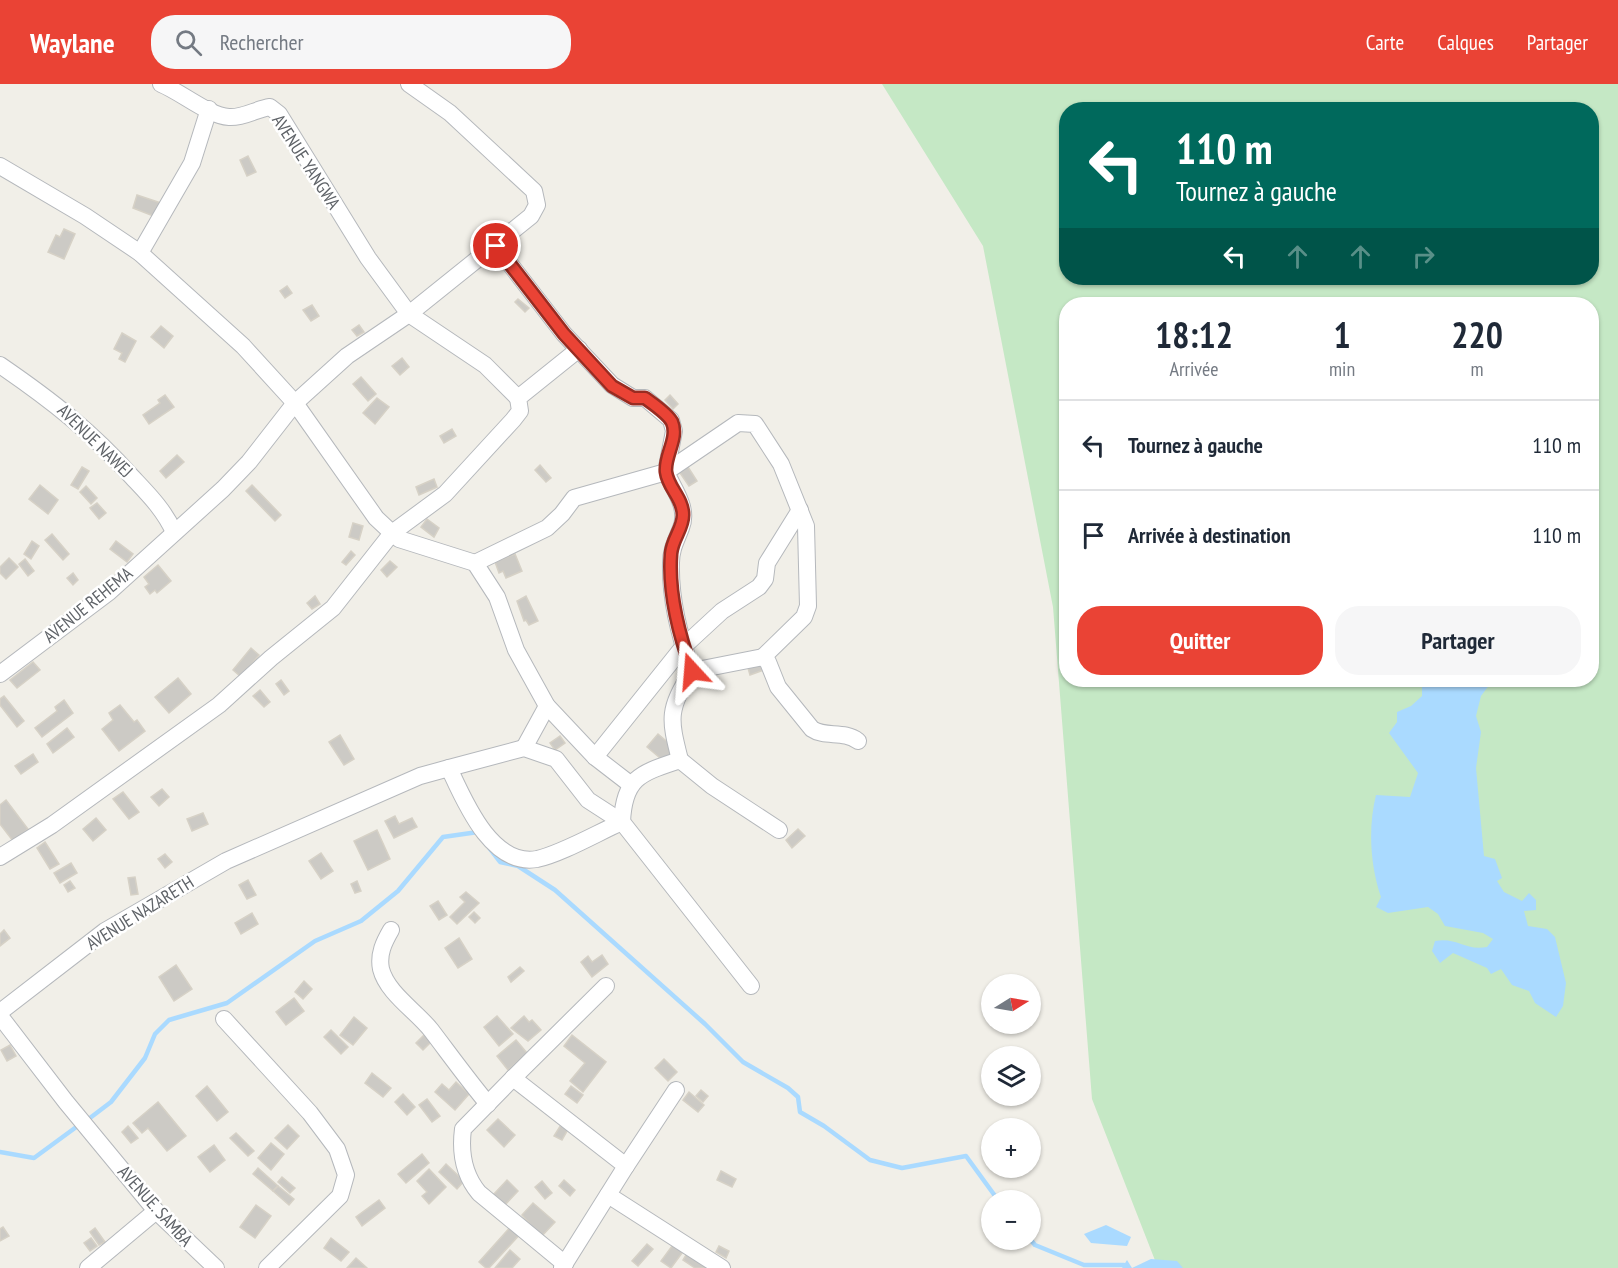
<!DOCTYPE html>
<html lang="fr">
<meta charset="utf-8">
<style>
body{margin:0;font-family:"PT Sans Narrow",sans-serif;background:#f6f6f7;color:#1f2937;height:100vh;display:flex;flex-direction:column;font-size:22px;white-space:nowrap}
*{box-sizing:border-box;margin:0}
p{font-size:20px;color:#747a83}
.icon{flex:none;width:33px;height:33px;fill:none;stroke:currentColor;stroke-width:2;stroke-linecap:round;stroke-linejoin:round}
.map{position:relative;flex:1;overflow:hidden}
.panel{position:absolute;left:1059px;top:213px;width:540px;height:390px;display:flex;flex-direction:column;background:#fff;border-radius:24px;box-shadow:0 2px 4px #0004}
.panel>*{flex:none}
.guide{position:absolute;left:1059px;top:18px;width:540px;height:183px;border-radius:24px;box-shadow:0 2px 4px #0004;background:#00695c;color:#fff;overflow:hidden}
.needle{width:39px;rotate:79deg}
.controls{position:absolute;left:981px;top:890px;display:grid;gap:12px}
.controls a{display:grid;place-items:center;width:60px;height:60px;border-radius:50%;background:#fff;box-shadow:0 2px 4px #0004;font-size:30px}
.pin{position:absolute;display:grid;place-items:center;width:51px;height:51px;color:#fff;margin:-26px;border:3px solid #fff;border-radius:50%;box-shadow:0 2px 6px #0007}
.me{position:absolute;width:66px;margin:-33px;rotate:341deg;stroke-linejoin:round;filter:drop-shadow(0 0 4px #0008)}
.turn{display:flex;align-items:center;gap:21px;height:126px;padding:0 18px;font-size:27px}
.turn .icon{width:78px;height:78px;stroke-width:2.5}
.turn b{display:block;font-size:42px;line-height:51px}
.lanes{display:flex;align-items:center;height:57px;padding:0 18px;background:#0003;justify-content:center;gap:30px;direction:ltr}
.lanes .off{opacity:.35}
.eta{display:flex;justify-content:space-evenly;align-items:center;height:102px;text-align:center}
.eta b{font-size:36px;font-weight:600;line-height:42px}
.cta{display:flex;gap:12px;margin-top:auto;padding:12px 18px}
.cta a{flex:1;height:69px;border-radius:24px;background:#ea4335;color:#fff;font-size:24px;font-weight:600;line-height:69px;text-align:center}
.cta a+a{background:#f6f6f7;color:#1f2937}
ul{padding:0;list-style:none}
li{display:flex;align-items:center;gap:18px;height:90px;padding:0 18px;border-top:2px solid #e0e1e3}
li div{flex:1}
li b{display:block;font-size:22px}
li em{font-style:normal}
header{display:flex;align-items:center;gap:36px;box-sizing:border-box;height:84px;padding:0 30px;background:#ea4335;color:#fff}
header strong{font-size:28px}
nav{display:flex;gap:33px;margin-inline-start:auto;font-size:21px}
.search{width:420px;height:54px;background:#f6f6f7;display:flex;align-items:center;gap:15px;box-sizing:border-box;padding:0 21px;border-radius:24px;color:#747a83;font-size:22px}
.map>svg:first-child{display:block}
</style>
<header>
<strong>Waylane</strong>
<div class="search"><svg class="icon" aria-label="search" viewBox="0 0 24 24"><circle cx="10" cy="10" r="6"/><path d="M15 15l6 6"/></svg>Rechercher</div>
<nav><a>Carte</a><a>Calques</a><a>Partager</a></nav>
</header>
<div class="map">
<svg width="1618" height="1184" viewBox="0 0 1618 1184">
<rect width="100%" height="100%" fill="#f1efe8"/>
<path fill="#c5e8c5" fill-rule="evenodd" d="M882 0H1618V1184H1158L1092 1015 1053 523 983 162ZM1066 26H1592V194H1066ZM1066 220H1592V596H1066Z"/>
<g fill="#aadaff">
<path d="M1439 596H1493L1481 612 1476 632 1481 648 1476 684 1484 772 1495 775 1502 794 1497 797 1504 808 1522 817 1529 809 1536 816V826L1524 827 1528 842 1547 845 1555 853 1566 899 1563 922 1556 933 1535 919 1529 907 1512 901 1501 885 1491 890 1487 884 1453 869 1440 879 1432 867 1435 857C1458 853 1464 867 1487 863L1493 855 1483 849 1445 842 1438 830 1428 823 1388 829 1376 823 1381 813C1370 781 1368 743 1376 711L1410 713 1418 689 1389 649 1397 638V628L1411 622 1422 612V599L1430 603Z"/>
<path d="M1106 1141 1131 1153 1127 1162 1091 1159 1084 1150Z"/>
<path d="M1151 1175 1177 1177 1183 1184H1122L1127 1176 1132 1184Z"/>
</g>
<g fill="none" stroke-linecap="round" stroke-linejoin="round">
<g stroke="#aadaff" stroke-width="4.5">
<path d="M490 765 500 778 518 782 555 806 705 940 743 978 788 1004 798 1013 800 1028 824 1042 870 1076 902 1084 966 1072 998 1116"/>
<path d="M86 1037 111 1018 145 974 155 950 169 936 227 919 315 857 361 837 398 807 443 753 478 748"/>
<path d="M0 1068 34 1074 79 1041"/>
<path d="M1030 1155 1035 1161 1084 1181H1124L1127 1184"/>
</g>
</g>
<g fill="#cccac5" stroke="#d6d1c6" stroke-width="1.5">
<path d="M248 72 256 88 247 92 240 76Z"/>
<path d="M137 111 161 119 156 133 133 124Z"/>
<path d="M64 145 75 150 64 175 48 168 56 151 60 153Z"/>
<path d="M287 202 292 209 285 214 280 207Z"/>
<path d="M518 215 529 224 525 228 515 218Z"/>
<path d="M312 221 319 232 311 237 303 226Z"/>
<path d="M359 241 364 248 357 252 352 246Z"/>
<path d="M161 242 173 252 164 264 151 253Z"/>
<path d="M122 249 136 257 125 278 119 275 122 269 114 265Z"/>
<path d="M402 274 409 283 400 291 392 282Z"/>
<path d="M361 293 376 310 368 317 353 300Z"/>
<path d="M165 311 174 323 149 340 143 331 160 319 158 316Z"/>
<path d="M670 311 678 320 673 325 665 316Z"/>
<path d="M377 314 389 323 375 340 363 329Z"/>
<path d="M452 345 456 352 444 359 440 352Z"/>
<path d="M177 371 184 378 166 394 160 387Z"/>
<path d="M540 381 551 394 546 398 535 386Z"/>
<path d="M82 383 89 387 78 405 71 401Z"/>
<path d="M688 383 697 397 689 402 680 389Z"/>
<path d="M434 395 437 403 419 411 416 403Z"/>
<path d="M40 401 58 416 48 430 29 415Z"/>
<path d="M252 401 281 431 275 437 246 407Z"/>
<path d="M86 402 97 414 91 420 80 408Z"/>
<path d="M97 419 106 429 99 435 90 424Z"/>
<path d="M427 435 439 444 434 453 421 443Z"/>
<path d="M353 439 363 442 359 456 349 453Z"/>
<path d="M52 450 69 470 63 476 45 456Z"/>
<path d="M32 457 39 462 31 475 24 470Z"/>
<path d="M116 457 133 470 127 478 110 465Z"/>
<path d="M351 467 355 471 346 481 342 478Z"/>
<path d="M515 470 522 487 506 494 503 487 499 489 495 478Z"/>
<path d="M9 474 18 483 6 495 0 489V483Z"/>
<path d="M25 475 34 487 28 492 19 480Z"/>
<path d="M390 477 397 483 387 493 381 486Z"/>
<path d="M158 481 171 497 157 509 155 506 150 510 145 503 149 500 144 493Z"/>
<path d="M73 489 78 496 73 501 67 494Z"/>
<path d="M315 512 320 520 312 525 307 519Z"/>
<path d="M526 512 538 537 529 541 526 536 524 537 517 517Z"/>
<path d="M251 564 259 571 241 593 233 586Z"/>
<path d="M766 577 769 584 750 591 748 584Z"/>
<path d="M33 578 40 586 17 604 10 596Z"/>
<path d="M178 594 191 610 169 629 155 613Z"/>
<path d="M281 596 289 607 284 611 276 600Z"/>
<path d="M260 606 270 618 264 623 253 612Z"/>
<path d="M4 612 24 637 17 643 0 621V615Z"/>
<path d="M64 616 73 629 42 653 35 644 57 627 55 623Z"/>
<path d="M120 621 134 638 137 636 145 647 119 667 102 645 113 636 109 629Z"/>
<path d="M67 644 74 653 53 669 47 660Z"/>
<path d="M658 650 677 666 666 679 647 663Z"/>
<path d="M340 651 354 675 344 681 329 658Z"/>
<path d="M560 652 565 659 555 666 550 659Z"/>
<path d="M33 670 38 678 21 690 15 682Z"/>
<path d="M162 705 169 713 159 722 151 713Z"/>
<path d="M123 708 139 728 129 735 113 715Z"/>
<path d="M6 716 28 745 13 757 0 740V721Z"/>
<path d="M203 729 208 740 192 747 187 735Z"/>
<path d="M395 732 399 740 412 734 417 743 394 754 385 737Z"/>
<path d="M96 734 106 746 93 757 83 745Z"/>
<path d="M798 745 805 752 792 764 786 756Z"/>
<path d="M377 746 390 775 368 786 354 757Z"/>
<path d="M45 758 59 780 50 785 37 764Z"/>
<path d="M321 769 333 787 321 795 309 777Z"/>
<path d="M165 770 172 778 165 784 158 775Z"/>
<path d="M71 779 77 789 60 799 54 789Z"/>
<path d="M135 793 138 810 131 811 128 794Z"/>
<path d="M248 796 256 811 247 815 239 801Z"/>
<path d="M70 797 75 804 68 808 64 801Z"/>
<path d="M357 797 361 807 355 809 351 800Z"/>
<path d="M466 808 479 819 457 840 450 833 465 818 460 813Z"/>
<path d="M438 817 447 831 439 836 430 822Z"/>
<path d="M474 828 480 834 475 839 469 833Z"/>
<path d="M252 829 258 840 241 850 235 839Z"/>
<path d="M4 846 10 854 0 862V850Z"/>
<path d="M459 854 472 875 458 884 445 864Z"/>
<path d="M602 871 608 880 592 893 581 878 588 872 592 878Z"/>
<path d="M176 881 192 905 174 917 159 893Z"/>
<path d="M520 883 524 887 511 898 508 893Z"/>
<path d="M304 897 312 905 303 915 295 908Z"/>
<path d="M294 914 304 927 286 941 276 928Z"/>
<path d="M497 932 513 950 499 962 484 943Z"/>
<path d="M524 932 529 938 532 936 541 946 528 957 511 944Z"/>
<path d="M354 933 367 944 353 961 340 951Z"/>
<path d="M331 946 348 963 341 970 324 953Z"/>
<path d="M428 947 435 954 423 966 416 959Z"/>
<path d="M572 951 606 978 583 1008 570 997 585 979 564 962Z"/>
<path d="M516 956 527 969 508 986 497 972Z"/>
<path d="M10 961 16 972 7 977 1 966Z"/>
<path d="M664 975 677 988 668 997 655 984Z"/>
<path d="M372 989 391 1004 383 1013 365 999Z"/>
<path d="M456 998 469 1010 455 1026 435 1008 442 1000 449 1006Z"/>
<path d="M207 1002 228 1028 217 1037 196 1012Z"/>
<path d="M571 1002 583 1011 577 1019 565 1010Z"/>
<path d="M701 1006 708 1012 703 1018 696 1012Z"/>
<path d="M689 1008 704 1021 698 1028 683 1016Z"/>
<path d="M403 1010 415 1023 407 1031 395 1018Z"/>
<path d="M427 1015 440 1032 432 1038 419 1021Z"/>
<path d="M158 1018 186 1052 167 1067 148 1044 142 1049 133 1039Z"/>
<path d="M498 1035 515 1051 504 1063 487 1046Z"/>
<path d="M564 1036 571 1040 562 1056 554 1052Z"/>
<path d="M288 1041 299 1052 287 1065 275 1054Z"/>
<path d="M128 1042 138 1054 131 1059 122 1048Z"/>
<path d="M236 1049 254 1067 248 1072 230 1054Z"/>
<path d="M271 1059 284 1070 271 1086 258 1074Z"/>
<path d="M214 1061 225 1076 210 1088 198 1073Z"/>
<path d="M422 1070 429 1079 406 1099 398 1090Z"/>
<path d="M446 1080 464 1097 457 1105 439 1088Z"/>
<path d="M258 1084 278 1102 273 1107 253 1090Z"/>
<path d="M429 1085 446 1103 429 1120 422 1112 427 1108 417 1097Z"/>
<path d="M721 1087 736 1095 732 1103 717 1096Z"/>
<path d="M282 1093 295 1104 290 1109 278 1098Z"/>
<path d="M507 1096 518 1107 504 1122 493 1111Z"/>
<path d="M564 1096 575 1106 570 1112 559 1102Z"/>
<path d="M542 1097 552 1109 545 1115 535 1103Z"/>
<path d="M278 1102 294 1115 289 1121 273 1107Z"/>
<path d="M379 1116 385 1124 362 1142 356 1133Z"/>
<path d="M533 1119 555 1138 541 1153 522 1131Z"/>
<path d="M256 1121 271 1132 255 1154 240 1143Z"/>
<path d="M514 1139 523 1147 489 1184H486L479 1178Z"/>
<path d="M3 1143 9 1152 0 1157V1145Z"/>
<path d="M95 1144 105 1158 99 1161 90 1148Z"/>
<path d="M91 1154 97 1162 90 1167 84 1159Z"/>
<path d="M331 1154 349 1168 341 1177 324 1164Z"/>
<path d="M675 1158 685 1165 671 1184 661 1177Z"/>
<path d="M647 1160 653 1165 638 1182 632 1177Z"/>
<path d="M719 1162 729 1167 726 1174 716 1168Z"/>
<path d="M510 1166 520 1175 512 1184H495Z"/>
<path d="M689 1166 710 1184H695L683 1176Z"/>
<path d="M356 1174 367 1184H347Z"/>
</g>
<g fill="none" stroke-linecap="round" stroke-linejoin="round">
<defs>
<g id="minor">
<path d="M161 0C181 8 209 32 229 33 244 34 256 25 270 23L279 30 368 174 409 230 485 281 518 314"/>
<path d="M0 82 85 132 140 169 243 262 295 319 376 434 392 449 445 410 513 336 520 327 518 314 579 265"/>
<path d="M140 169 192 79 209 25"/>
<path d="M0 281C51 316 91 347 133 394 149 411 164 426 174 448"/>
<path d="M475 479 547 444 562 430 574 414 666 388 674 347 671 336 645 314H633L612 301 564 250 496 162"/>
<path d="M692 587C680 554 670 515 671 479 671 465 676 457 681 444 689 424 674 406 666 388L738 339 755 340 781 380 806 442 808 522 804 533 763 573"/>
<path d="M0 590 109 508 223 405 249 378 295 319 347 272 409 230 531 132 537 121 534 107 450 29 409 0"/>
<path d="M524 664 547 622"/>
<path d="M595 673 683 563 722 527 759 503 765 495 767 479 800 426"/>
<path d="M680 676C669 633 668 626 692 587L763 573 768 578 778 603 812 645C825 654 844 646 858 657"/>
<path d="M449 684 524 664 556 675 588 716 622 738 751 902"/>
<path d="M0 773 52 741 219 621 271 574 333 524 392 449 399 455 475 479 497 513 516 566 547 622 595 673 630 700"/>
<path d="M391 846C384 858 378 870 381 885 387 909 416 927 431 946 450 971 468 996 488 1020"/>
<path d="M0 928 105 847 226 777 420 692 449 684C464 716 491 783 537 775 561 770 599 748 622 738 624 693 641 689 680 676L712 702 779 746"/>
<path d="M0 932 66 1018 156 1127 216 1184"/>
<path d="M224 935 310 1029 337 1065 346 1091 340 1112 267 1184"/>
<path d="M513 994 463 1045C460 1068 464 1091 479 1109L565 1180"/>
<path d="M626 1082 676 1006"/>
<path d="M608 1111 722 1184"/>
<path d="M88 1184 156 1127"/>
<path d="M562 1184 626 1082 513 994 606 902"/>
</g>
</defs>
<use href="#minor" stroke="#b5b8bc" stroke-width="18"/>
<use href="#minor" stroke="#fff" stroke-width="16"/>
</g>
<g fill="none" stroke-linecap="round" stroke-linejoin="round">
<defs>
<path id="route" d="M496 162 564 250 612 302 633 314H645C653 320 667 329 672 338 679 354 664 372 666 388 668 404 683 414 683 431 683 445 672 455 671 470 668 509 679 551 692 587"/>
</defs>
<use href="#route" stroke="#982c22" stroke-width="15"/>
<use href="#route" stroke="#ea4335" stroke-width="10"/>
</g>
<g text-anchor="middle" stroke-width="5" stroke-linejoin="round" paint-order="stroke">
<g font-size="18" fill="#5f6368" stroke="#fff">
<text transform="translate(306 78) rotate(57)" y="6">AVENUE YANGWA</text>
<text transform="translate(95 357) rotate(44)" y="6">AVENUE NAWEJ</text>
<text transform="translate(88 521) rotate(-39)" y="6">AVENUE REHEMA</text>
<text transform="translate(140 829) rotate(-32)" y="6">AVENUE NAZARETH</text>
<text transform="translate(155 1122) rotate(48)" y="6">AVENUE. SAMBA</text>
</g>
</g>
</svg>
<div class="controls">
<a><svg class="needle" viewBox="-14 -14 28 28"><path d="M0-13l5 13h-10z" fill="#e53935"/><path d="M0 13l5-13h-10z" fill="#747a83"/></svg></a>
<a><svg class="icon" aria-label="layers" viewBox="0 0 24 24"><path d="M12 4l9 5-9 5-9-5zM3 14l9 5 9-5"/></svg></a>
<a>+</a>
<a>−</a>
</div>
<div class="pin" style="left:496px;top:162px;background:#d93025"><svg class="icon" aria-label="arrive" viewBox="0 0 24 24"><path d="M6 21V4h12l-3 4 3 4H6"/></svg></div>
<svg class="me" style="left:692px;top:587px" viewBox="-20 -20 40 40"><path d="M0-17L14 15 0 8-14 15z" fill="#ea4335" stroke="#fff" stroke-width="4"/></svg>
<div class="guide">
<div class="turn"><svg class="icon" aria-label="left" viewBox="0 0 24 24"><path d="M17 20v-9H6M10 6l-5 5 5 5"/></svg><div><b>110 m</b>Tournez à gauche</div></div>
<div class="lanes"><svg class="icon" aria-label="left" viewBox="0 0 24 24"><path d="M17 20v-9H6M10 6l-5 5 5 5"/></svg><svg class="icon off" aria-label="ahead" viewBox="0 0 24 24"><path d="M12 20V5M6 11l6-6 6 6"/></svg><svg class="icon off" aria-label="ahead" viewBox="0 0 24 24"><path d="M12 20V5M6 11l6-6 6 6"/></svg><svg class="icon off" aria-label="right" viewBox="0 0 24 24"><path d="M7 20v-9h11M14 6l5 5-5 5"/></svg></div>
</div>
<section class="panel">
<div class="eta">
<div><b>18:12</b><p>Arrivée</p></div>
<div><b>1</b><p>min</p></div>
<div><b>220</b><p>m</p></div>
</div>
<ul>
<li><svg class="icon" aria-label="left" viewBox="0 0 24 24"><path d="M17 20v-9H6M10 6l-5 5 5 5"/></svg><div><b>Tournez à gauche</b></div><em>110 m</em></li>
<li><svg class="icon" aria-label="arrive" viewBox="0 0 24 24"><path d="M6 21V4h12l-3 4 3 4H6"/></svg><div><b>Arrivée à destination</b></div><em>110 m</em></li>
</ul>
<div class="cta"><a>Quitter</a><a>Partager</a></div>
</section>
</div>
